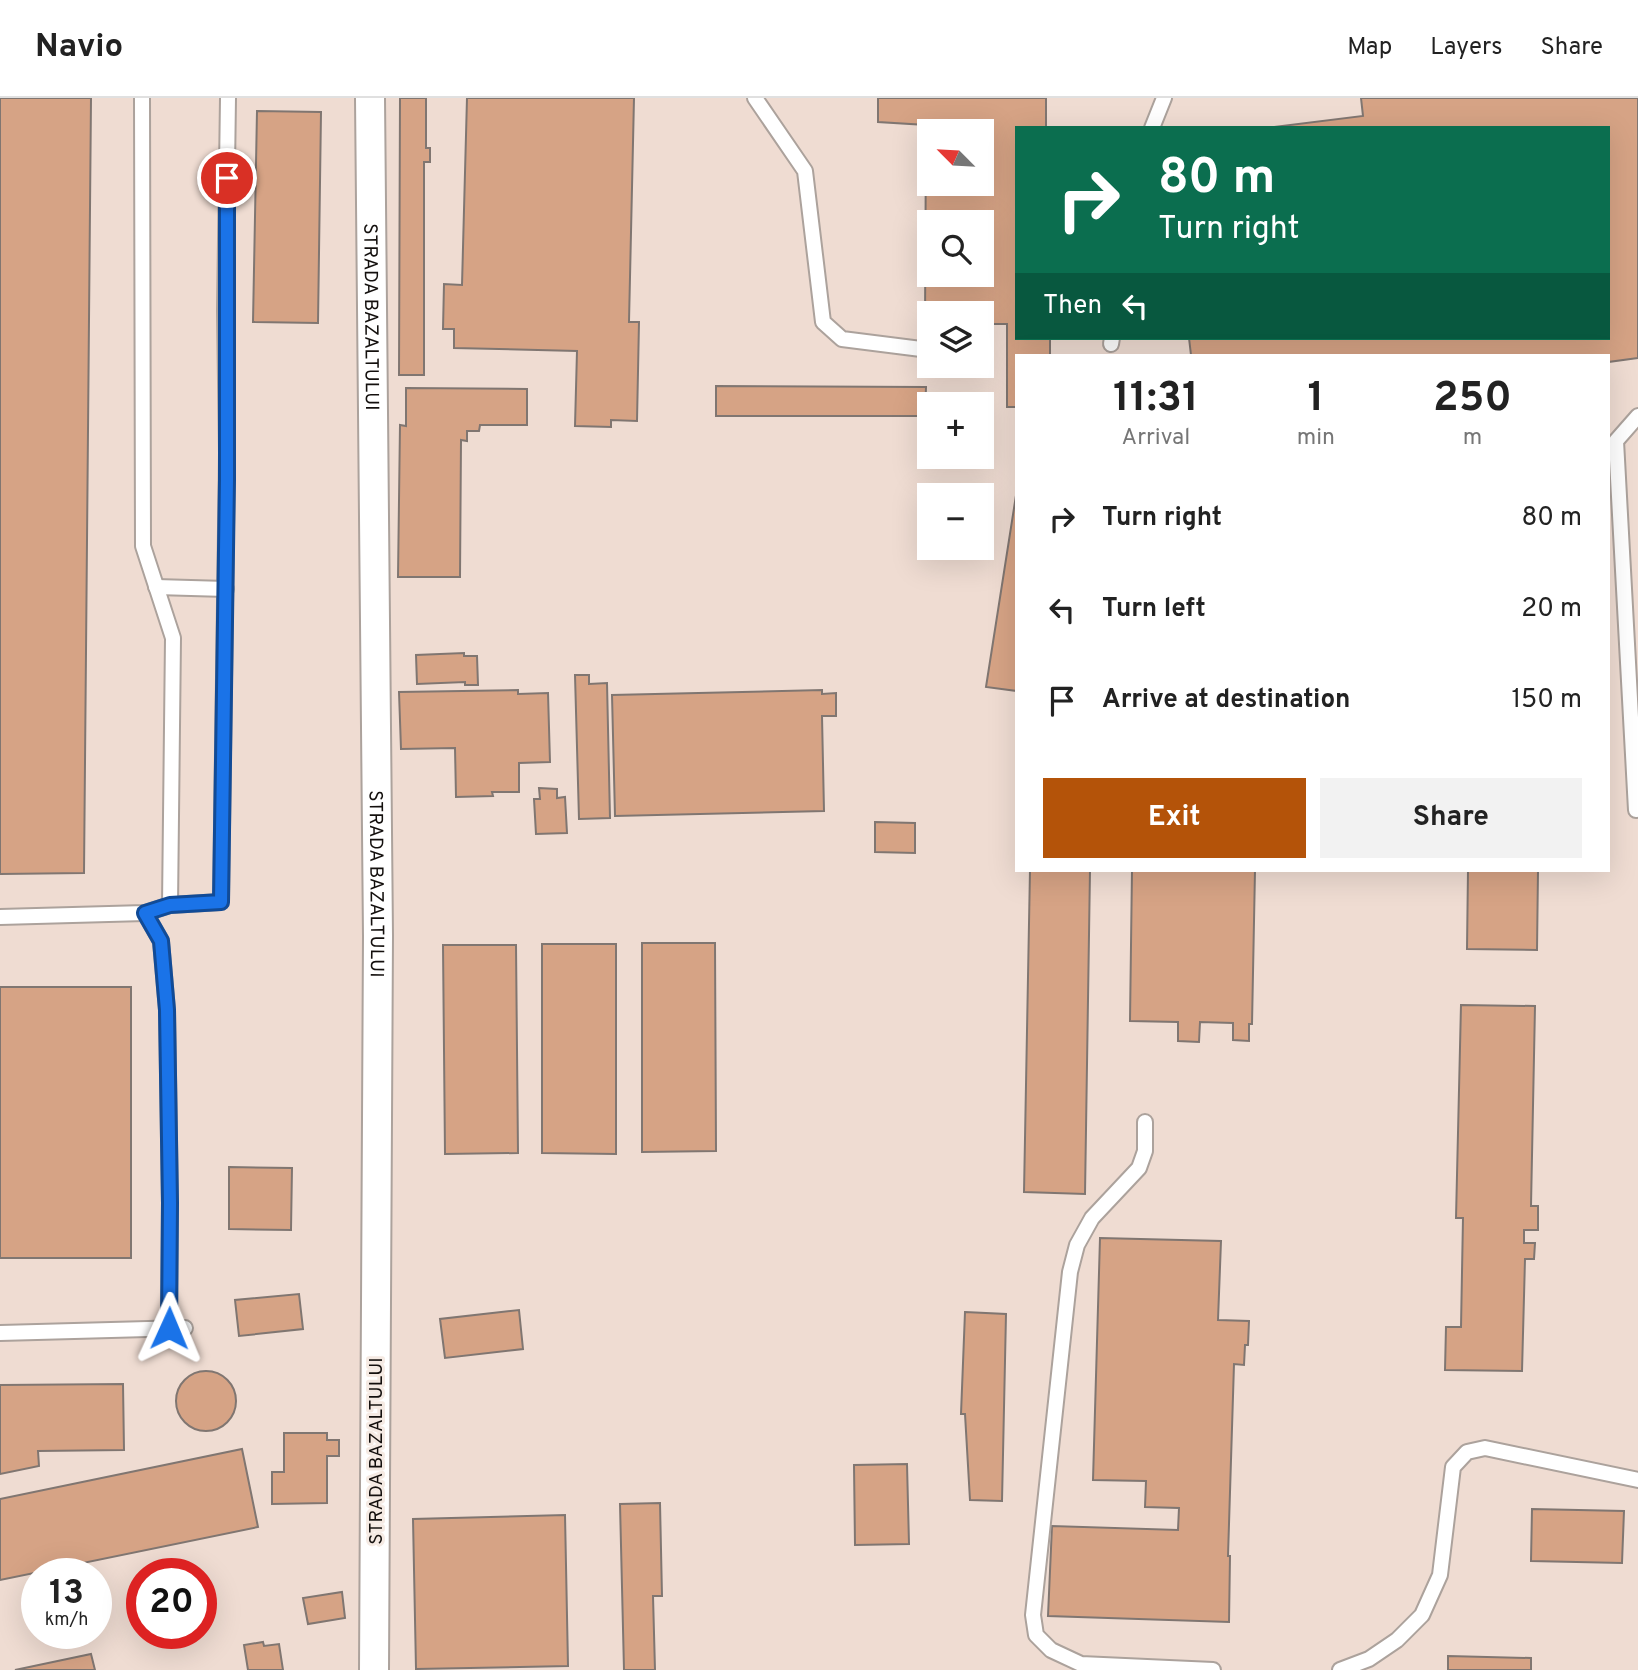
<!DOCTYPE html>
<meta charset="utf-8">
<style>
body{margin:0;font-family:Overpass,sans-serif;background:#f2f2f2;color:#222;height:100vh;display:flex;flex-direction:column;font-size:26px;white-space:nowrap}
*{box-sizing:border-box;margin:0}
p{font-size:23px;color:#767676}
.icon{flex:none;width:38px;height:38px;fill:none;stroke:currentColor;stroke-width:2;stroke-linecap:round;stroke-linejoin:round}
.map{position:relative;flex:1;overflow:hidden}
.side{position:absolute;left:1015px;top:256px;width:595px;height:518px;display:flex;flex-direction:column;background:#fff;border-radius:0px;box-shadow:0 7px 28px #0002}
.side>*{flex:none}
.banner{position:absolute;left:1015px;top:28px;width:595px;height:214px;border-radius:0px;box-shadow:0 7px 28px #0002;background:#0b6e4f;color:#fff;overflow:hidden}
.needle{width:46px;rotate:294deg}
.fabs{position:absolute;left:917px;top:21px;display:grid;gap:14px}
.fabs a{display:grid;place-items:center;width:77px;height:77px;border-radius:0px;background:#fff;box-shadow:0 7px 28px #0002;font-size:35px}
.speed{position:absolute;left:21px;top:1460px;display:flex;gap:14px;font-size:35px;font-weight:700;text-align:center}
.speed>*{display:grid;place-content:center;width:91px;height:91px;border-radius:50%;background:#fff;box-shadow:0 7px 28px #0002;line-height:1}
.speed small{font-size:18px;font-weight:400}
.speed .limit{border:10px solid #d22;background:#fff;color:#111}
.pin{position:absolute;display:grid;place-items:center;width:60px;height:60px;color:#fff;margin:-30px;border:4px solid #fff;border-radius:50%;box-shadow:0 2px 7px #0007}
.me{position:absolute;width:77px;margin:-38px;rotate:1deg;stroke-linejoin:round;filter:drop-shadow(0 0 5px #0008)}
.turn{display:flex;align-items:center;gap:24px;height:147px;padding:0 28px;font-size:32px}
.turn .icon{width:91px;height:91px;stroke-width:2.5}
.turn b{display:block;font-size:49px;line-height:60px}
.then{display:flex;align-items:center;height:66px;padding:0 28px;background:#0003;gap:14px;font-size:26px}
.eta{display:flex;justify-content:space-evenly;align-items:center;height:119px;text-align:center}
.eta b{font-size:42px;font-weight:700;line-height:49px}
.cta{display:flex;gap:14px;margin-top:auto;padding:14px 28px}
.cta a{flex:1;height:80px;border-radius:0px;background:#b45309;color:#fff;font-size:28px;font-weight:700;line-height:80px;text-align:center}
.cta a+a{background:#f2f2f2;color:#222}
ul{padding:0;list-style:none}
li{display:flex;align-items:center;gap:21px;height:91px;padding:0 28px}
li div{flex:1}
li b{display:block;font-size:26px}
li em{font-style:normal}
header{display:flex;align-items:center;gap:42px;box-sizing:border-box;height:98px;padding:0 35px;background:#fff;border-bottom:2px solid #e0e0e0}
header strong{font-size:33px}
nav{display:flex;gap:38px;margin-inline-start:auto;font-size:24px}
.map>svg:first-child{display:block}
</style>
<header>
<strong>Navio</strong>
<nav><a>Map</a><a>Layers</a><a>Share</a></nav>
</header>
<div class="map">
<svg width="1638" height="1572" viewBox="0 0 1638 1572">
<rect width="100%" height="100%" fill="#f5eae3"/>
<path fill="#efdcd2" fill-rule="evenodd" d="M0 0H1638V1572H0ZM1017 30H1608V240H1017ZM929 33H982V86H929ZM929 124H982V177H929ZM929 215H982V268H929ZM1017 257H1608V772H1017ZM929 306H982V359H929ZM929 397H982V450H929ZM37 1475H96V1535H37ZM142 1475H201V1535H142Z"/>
<g fill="#d6a385" stroke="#807671" stroke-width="2" fill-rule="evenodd">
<path d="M0 0H91L84 775 0 776Z"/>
<path d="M400 0H426V50H430V64H424V277H399Z"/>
<path d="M467 0H634L629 224H639L637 323 611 322V329L575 328 577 253 454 250V231H443L444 186 462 187Z"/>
<path d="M878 0H1046V30H1017V240H1050V257H1017V309H1007V226H982V215H929V227H925L926 27 878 24ZM929 33H982V86H929ZM929 124H982V177H929Z"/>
<path d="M1361 0H1638V260L1608 264V257H1191L1189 240H1608V30H1265L1363 18Z"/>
<path d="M257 13 321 14 318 225 253 224Z"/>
<path d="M716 288 926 289 925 318H716Z"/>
<path d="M406 290 527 291V327H480L479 333H467V343L461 342 460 479H398L400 327 406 328Z"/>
<path d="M1017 391V593L986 589Z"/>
<path d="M464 555V558H477L478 587H465V584L417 586 416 557Z"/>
<path d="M575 577H589V586L607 585 610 720 579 721Z"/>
<path d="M518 592V596L548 595 550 664 519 665V694H492L493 698 456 699 455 650 401 651 399 594Z"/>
<path d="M822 592V596L836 595V618H822L824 713 615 718 612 597Z"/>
<path d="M539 690 557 691V700L565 699 567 735 536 736 534 701H540Z"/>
<path d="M875 724 915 725V755L875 754Z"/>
<path d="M1030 772H1090L1085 1096 1024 1094Z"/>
<path d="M1132 772H1255L1252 926H1249V943L1233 942V925L1200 924 1199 944 1178 943V924L1130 923Z"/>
<path d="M1468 772H1538L1537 852 1467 851Z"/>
<path d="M642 845H715L716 1053 642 1054Z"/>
<path d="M542 846H616V1056L542 1055Z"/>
<path d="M443 847H516L518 1055 445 1056Z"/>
<rect x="0" y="889" width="131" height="271"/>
<path d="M1461 907 1535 908 1531 1108H1538V1132H1524V1145H1535L1534 1161H1525L1522 1273 1445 1272 1446 1229H1461L1463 1120H1456Z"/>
<path d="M229 1069 292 1070 291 1132 229 1131Z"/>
<path d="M1100 1140 1221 1143 1218 1222 1249 1223 1248 1247H1245L1244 1267 1234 1266 1228 1458H1230L1229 1524 1048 1518 1052 1428 1178 1432 1179 1410 1145 1409 1146 1383 1093 1382Z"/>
<path d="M299 1196 303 1231 239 1238 235 1202Z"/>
<path d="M519 1212 523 1251 445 1260 440 1221Z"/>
<path d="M965 1214 1006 1216 1002 1403 970 1402 965 1316H961Z"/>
<circle cx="206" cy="1303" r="30"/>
<path d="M123 1286 124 1352 38 1353 39 1368 0 1376V1287Z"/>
<path d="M284 1335H327V1342H339V1358H327V1405L272 1406V1374H284Z"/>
<path d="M242 1351 258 1429 0 1482V1401Z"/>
<path d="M907 1366 909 1446 855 1447 854 1367Z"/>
<path d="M660 1405 662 1498H653L655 1572H624L620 1406Z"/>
<path d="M1532 1411 1624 1413 1622 1465 1531 1463Z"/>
<path d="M565 1417 568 1568 416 1571 413 1421Z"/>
<path d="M342 1494 345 1520 308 1526 303 1500Z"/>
<path d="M263 1544 264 1548 279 1546 283 1572H248L244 1547Z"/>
<path d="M91 1556 95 1572H15Z"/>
<path d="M1448 1558 1531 1560V1572H1448Z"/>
</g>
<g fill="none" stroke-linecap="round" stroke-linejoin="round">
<defs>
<g id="service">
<path d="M755 0 805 73 823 224 842 241 929 252"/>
<path d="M1152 30 1164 0"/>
<path d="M1111 246 1112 240"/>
<path d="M156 489 226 491"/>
<path d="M1636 712 1616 343 1638 318"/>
<path d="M170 807 221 804 227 355 225 213 228 0"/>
<path d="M145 815 161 843 167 912 170 1105 169 1230"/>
<path d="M0 819 145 815 170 807 173 540 143 448 142 0"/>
<path d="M1145 1024V1053L1139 1070 1092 1120 1077 1147 1070 1174 1033 1517 1036 1537 1051 1552 1081 1566 1213 1572"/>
<path d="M0 1235 185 1230"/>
<path d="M1340 1572 1369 1561 1397 1542 1422 1517 1440 1477 1453 1369 1467 1354 1485 1350 1638 1382"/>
</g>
<g id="minor">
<path id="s1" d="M370 0 378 838 374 1572"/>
</g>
</defs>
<use href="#service" stroke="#aca29c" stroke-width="18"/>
<use href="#minor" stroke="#aca29c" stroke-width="32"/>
<use href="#service" stroke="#fff" stroke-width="14"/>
<use href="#minor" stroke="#fff" stroke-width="28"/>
</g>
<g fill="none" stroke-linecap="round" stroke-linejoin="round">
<defs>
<path id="route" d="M169 1230 170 1105 167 912 161 843 145 815 170 807 221 804 227 382V80"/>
</defs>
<use href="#route" stroke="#114b97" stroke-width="18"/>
<use href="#route" stroke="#1a73e8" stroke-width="12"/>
</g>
<g text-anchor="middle" stroke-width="6" stroke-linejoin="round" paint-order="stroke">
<g font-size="19" fill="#130f0d" stroke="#f5eae3">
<text dy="7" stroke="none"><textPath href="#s1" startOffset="219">STRADA BAZALTULUI</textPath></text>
<text dy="7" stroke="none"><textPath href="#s1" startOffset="786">STRADA BAZALTULUI</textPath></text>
<text transform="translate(375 1353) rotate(-90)" y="7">STRADA BAZALTULUI</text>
</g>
</g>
</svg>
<div class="fabs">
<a><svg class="needle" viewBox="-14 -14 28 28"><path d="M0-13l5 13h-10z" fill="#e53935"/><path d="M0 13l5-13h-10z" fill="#767676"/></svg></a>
<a><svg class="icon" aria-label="search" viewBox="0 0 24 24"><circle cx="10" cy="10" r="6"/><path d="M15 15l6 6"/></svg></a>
<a><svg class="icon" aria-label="layers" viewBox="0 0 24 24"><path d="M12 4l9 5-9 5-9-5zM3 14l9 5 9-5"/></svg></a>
<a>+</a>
<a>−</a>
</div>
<div class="speed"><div>13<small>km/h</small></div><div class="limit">20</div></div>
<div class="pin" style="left:227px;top:80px;background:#d93025"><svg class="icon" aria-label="arrive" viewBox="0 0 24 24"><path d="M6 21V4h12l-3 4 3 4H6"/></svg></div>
<svg class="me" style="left:169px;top:1230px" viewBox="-20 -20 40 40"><path d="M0-17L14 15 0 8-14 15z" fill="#1a73e8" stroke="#fff" stroke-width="4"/></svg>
<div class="banner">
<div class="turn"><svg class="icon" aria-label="right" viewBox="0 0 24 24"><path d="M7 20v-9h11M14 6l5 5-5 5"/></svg><div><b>80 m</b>Turn right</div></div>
<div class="then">Then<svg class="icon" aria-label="left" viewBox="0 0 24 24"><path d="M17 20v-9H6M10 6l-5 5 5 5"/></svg></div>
</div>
<section class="side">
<div class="eta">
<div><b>11:31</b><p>Arrival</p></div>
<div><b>1</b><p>min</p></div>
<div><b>250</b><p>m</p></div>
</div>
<ul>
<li><svg class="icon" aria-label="right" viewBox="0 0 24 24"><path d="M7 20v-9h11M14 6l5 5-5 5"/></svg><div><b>Turn right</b></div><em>80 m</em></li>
<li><svg class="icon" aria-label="left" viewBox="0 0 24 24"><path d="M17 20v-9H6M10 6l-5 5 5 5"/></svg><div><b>Turn left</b></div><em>20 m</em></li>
<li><svg class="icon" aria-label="arrive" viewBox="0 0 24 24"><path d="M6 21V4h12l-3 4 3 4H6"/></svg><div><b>Arrive at destination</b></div><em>150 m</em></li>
</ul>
<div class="cta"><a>Exit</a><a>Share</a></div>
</section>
</div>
